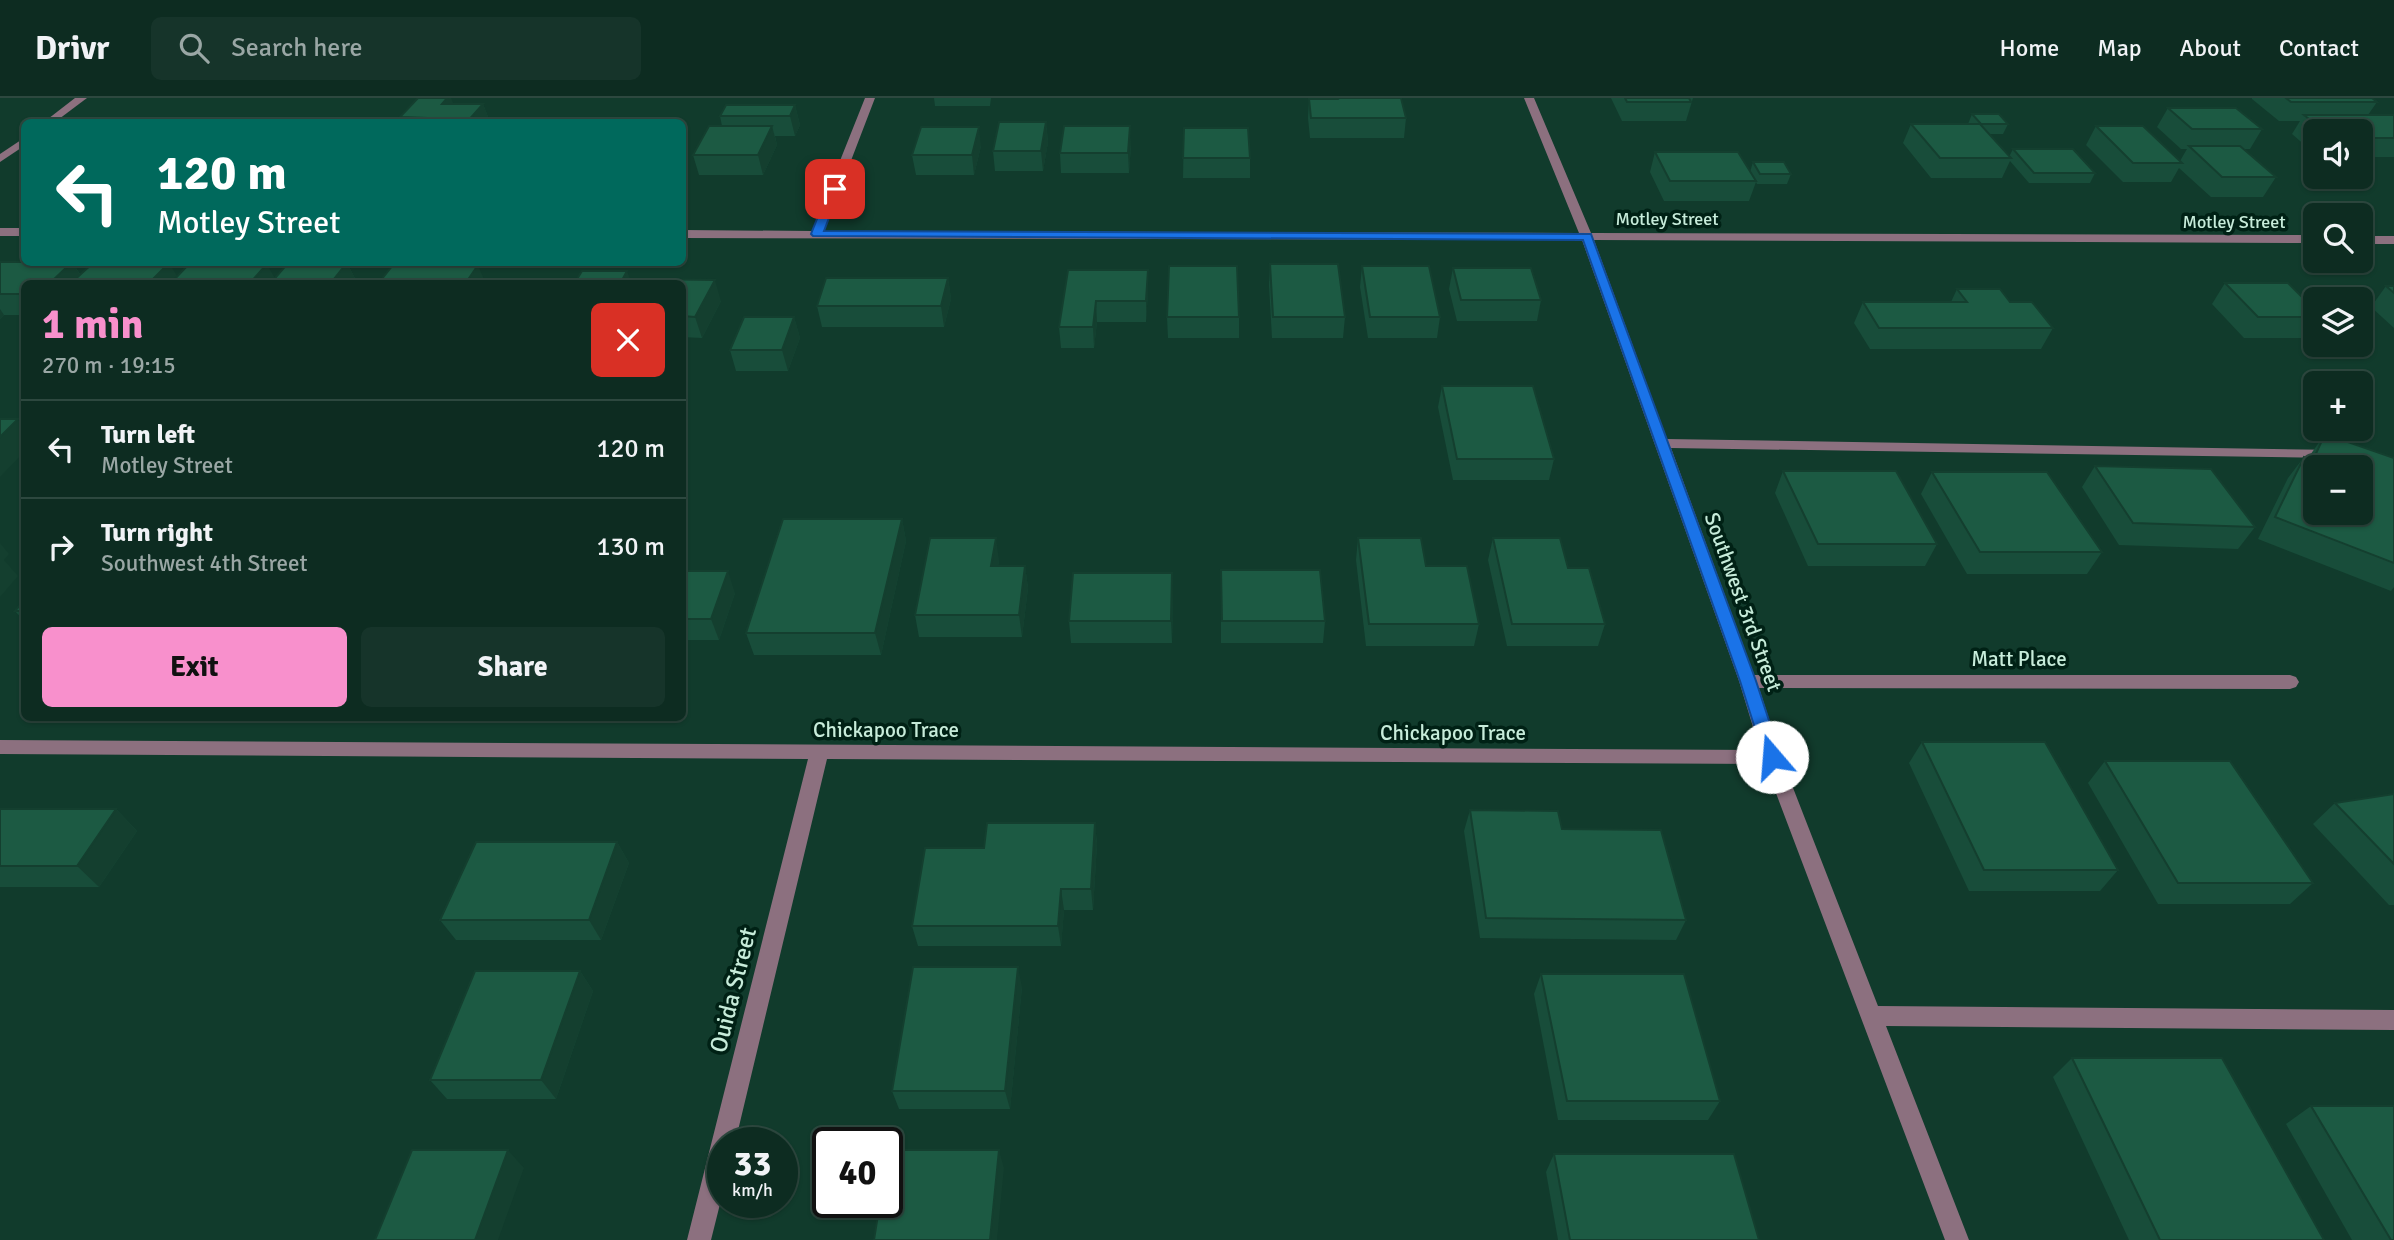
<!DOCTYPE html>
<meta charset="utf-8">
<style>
body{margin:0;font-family:Signika,sans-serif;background:#16342a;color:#f1f3f6;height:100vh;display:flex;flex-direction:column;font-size:26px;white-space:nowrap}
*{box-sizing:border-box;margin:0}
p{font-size:23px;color:#9aa7a5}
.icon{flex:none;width:38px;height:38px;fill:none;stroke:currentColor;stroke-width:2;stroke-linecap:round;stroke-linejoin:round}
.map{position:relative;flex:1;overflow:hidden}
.sheet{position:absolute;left:21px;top:182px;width:665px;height:441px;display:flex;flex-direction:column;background:#0d2c21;border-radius:10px;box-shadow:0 2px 5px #0004,0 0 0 2px #2d483f}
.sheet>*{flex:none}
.guide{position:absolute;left:21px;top:21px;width:665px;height:147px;border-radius:10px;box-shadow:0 2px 5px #0004,0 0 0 2px #2d483f;background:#00695c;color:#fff;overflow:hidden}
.tools{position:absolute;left:2303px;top:21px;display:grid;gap:14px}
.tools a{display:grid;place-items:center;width:70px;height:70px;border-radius:10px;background:#0d2c21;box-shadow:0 2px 5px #0004,0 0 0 2px #2d483f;font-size:35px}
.speed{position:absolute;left:707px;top:1029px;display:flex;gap:14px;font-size:35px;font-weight:700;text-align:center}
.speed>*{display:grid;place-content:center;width:91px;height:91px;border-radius:50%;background:#0d2c21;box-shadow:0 2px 5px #0004,0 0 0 2px #2d483f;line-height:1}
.speed small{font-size:18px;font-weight:400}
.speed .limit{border:4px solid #111;border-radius:10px;background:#fff;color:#111}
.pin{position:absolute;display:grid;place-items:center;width:60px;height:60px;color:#fff;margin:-30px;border-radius:14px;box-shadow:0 4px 10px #0006}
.me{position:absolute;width:77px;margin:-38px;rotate:342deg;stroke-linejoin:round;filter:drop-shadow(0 0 5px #0008)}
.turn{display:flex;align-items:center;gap:24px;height:147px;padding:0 21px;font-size:32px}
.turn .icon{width:91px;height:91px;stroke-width:2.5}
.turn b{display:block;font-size:49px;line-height:60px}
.round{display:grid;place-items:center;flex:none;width:74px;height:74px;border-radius:10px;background:#16342a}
.summary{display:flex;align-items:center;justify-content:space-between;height:119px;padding:0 21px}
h1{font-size:42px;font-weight:700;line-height:52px;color:#f890cc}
.action{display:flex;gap:14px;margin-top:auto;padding:14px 21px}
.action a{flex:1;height:80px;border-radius:10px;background:#f890cc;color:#111;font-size:28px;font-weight:700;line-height:80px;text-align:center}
.action a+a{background:#16342a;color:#f1f3f6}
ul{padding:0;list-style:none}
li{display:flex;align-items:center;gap:21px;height:98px;padding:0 21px;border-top:2px solid #2d483f}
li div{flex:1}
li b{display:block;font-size:26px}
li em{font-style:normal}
header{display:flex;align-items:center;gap:42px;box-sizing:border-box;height:98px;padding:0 35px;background:#0d2c21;border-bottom:2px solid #2d483f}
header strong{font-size:33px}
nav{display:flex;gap:38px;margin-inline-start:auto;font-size:24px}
.search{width:490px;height:63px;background:#16342a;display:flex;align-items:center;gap:18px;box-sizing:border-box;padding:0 24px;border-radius:10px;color:#9aa7a5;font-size:26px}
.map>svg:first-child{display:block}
</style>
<header>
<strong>Drivr</strong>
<div class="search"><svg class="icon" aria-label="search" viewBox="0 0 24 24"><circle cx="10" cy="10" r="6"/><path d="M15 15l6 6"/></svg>Search here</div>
<nav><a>Home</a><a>Map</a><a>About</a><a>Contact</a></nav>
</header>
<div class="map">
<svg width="2394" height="1142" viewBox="0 0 2394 1142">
<rect width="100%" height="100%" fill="#113b2c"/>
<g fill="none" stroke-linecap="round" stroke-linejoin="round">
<g fill="#8c707f" fill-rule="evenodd">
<path d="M75 0H87L55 24H44Z"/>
<path d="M865 0H875L824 133 1579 135 1524 0H1534L1591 135 2315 137V145L1594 142 1667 341 2339 352 2341 355 2334 360 1671 350 1754 577H2290L2296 579 2299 584 2296 589 2290 591 1759 590 1781 659 1878 908 2394 912V932L1886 928 1969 1142H1945L1765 666 827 661 735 1045H723V1094L711 1142H687L808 661 0 656V642L1760 652 1739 583 1582 142 682 140V132L812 133Z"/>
<path d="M24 40V48L0 64V56Z"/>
<rect x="0" y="130" width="24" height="8"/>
<rect x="2361" y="138" width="33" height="8"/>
</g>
</g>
<g fill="#184d3a">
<path d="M934 0H991L990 8H935Z"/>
<path d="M1333 0H1401L1406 20 1404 40H1310L1308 20 1309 1Z"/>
<path d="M1611 0H1693L1686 23H1622Z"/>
<path d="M2252 0H2372L2377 4 2368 17H2394V59H2361V33H2315V56L2292 36 2300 23H2279L2252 1Z"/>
<path d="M453 6H483L490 24H402L400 19Z"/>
<path d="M795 7 800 27 795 38H775L777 47 763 77H699L693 57 722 28 720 18Z"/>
<path d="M2168 10 2262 31 2250 51H2243L2276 79 2263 99H2211L2179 70 2171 84H2123L2086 47 2096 28 2180 63 2187 51H2181L2157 29Z"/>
<path d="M1972 16 2008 26 2003 36H1989L2009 59 2013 51 2095 75 2090 85H2029L2010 63 2002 80H1931L1903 45 1911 26H1968Z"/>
<path d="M1046 24 1048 44 1043 73H995L993 53Z"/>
<path d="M1184 30 1250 60V80H1183Z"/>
<path d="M1131 47 1129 75H1061L1060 55Z"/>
<path d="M981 48 974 77H916L912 57Z"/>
<path d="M1655 54 1750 74 1753 64 1791 76 1787 86H1757L1756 84 1749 103H1664L1650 74Z"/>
<path d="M0 164H72L80 176 275 180 347 165 358 186H24V217H4L0 221Z"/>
<path d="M1270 166 1345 219 1343 240H1272L1269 187Z"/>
<path d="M1362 168 1440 219 1437 240H1368L1360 189Z"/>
<path d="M1453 170 1541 202 1537 223H1457L1449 191Z"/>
<path d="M1068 172H1148V193L1146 224H1097L1094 250H1061L1059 229Z"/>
<path d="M948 180 951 201 944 229H822L817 208Z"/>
<path d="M2225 185 2315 212V231L2309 240H2244L2212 206Z"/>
<path d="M682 186 721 203 702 240 682 239Z"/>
<path d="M2386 188H2394V230L2371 209Z"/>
<path d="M1957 191 2053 230 2041 251H1870L1854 225 1863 204H1951Z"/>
<path d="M794 219 800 240 788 273H736L730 252Z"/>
<path d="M1167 219H1239V240H1168Z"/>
<path d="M1442 288 1554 361 1549 382H1453L1438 309Z"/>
<path d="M2325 336 2394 360V489L2391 493 2258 441 2288 380 2304 359 2308 360Z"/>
<path d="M2095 368 2255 429 2238 451 2119 447 2082 389Z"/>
<path d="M1783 373 1937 446 1925 468H1808L1775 395Z"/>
<path d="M1932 374 2102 454 2087 476H1967L1921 396Z"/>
<path d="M902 421 906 443 881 557H754L746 535Z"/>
<path d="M1358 440 1426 468 1479 526 1474 548H1366L1356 462Z"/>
<path d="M1493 440 1568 470 1605 526 1598 548H1507L1488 462Z"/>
<path d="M999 462 998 468H1025L1028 490 1022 539H919L915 517Z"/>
<path d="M1221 472 1325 523 1323 545H1221Z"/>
<path d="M682 473 735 495 719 542H682Z"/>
<path d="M1173 497 1172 545H1071L1069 523Z"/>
<path d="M24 502V523L15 513Z"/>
<path d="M1922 644 2118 772 2100 793H1969L1909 665Z"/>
<path d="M2105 663 2313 785 2290 806H2158L2088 685Z"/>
<path d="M2394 696V807H2389L2313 726 2335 705Z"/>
<path d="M0 711H116L137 733 99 789H0Z"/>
<path d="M1470 712 1562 731 1686 822 1676 842 1480 840 1464 733Z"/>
<path d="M1095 725 1097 746 1093 812H1064L1061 848H918L912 828 984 750Z"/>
<path d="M617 744 629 765 601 842H456L440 822Z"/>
<path d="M580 873 593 893 556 1001H447L430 982Z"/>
<path d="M1541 876 1720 1003 1708 1022H1558L1534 896Z"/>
<path d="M1022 889 1010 1011H899L892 993Z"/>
<path d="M2072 960 2324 1142H2129L2053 979Z"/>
<path d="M2311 1008 2394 1142H2352L2286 1026Z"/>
<path d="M1554 1056 1759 1142H1558L1546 1074Z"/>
</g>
<g fill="#143f2f">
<path d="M447 0H451L458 16 442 6Z"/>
<path d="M483 6 490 24H467Z"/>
<path d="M795 7 800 27 795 38 790 18Z"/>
<path d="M1046 24 1048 44 1043 73 1041 53Z"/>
<path d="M772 28 777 47 763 77 758 57Z"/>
<path d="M1130 28 1131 47 1129 75 1128 55Z"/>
<path d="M979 29 981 48 974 77 972 57Z"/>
<path d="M72 164 86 186H49Z"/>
<path d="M169 165 182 186H148Z"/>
<path d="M347 165 358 186H330Z"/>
<path d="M267 166 278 186H249Z"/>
<path d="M478 167 486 186H465Z"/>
<path d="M1148 172V193L1146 224V203Z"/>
<path d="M627 173 632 186H620Z"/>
<path d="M948 180 951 201 944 229 941 208Z"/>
<path d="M715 182 721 203 702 240 695 219Z"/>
<path d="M1096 203 1097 224 1094 250 1093 229Z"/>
<path d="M0 211 4 217 0 221Z"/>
<path d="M794 219 800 240 788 273 782 252Z"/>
<path d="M18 321 24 329V354L0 379V339Z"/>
<path d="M902 421 906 443 881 557 875 535Z"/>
<path d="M996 440 999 462 995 490 991 468Z"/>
<path d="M0 445 9 456 4 462 18 478 0 499Z"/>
<path d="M1025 468 1028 490 1022 539 1019 517Z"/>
<path d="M728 473 735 495 719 542 711 521Z"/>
<path d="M1172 475 1173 497 1172 545 1171 523Z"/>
<path d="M116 711 137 733 99 789 77 768Z"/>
<path d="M1095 725 1097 746 1093 812 1091 791Z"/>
<path d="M617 744 629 765 601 842 589 822Z"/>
<path d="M1061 791 1064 812 1061 848 1058 828Z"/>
<path d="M1018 869 1022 889 1010 1011 1005 993Z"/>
<path d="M580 873 593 893 556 1001 541 982Z"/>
<path d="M508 1052 524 1070 498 1142H475Z"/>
<path d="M999 1052 1004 1070 997 1142H990Z"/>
</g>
<g fill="#1c5a43" stroke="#143f2f" stroke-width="2" fill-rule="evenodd">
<path d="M418 0H447L442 6H483L467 24H421L425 20 400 19Z"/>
<path d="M1336 0H1401L1406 20H1311L1309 1H1337Z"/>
<path d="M1625 0H1689L1691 4H1627Z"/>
<path d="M2286 0H2372L2377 4H2291Z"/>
<path d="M726 7H795L790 18H720Z"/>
<path d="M2168 10H2236L2262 31H2192Z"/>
<path d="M1972 16H1999L2008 26H1981Z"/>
<path d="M2304 17H2394V40H2361V33H2324Z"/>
<path d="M999 24H1046L1041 53H993Z"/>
<path d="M1911 26H1980L2011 60H1940Z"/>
<path d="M709 28H772L758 57H693Z"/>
<path d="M1064 28H1130L1128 55H1060Z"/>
<path d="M2096 28H2143L2182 65H2133Z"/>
<path d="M921 29H979L972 57H912Z"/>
<path d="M1184 30H1248L1250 60H1183Z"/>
<path d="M2189 48H2240L2276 79H2222Z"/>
<path d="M2013 51H2073L2095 75H2034Z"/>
<path d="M1655 54H1738L1756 83H1670Z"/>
<path d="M1753 64H1784L1791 76H1760Z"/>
<path d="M0 164H72L49 186H24V196H0Z"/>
<path d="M93 165H169L148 186H70Z"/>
<path d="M288 165H347L330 186H270Z"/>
<path d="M189 166H267L249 186H170Z"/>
<path d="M1270 166H1338L1345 219H1273Z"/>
<path d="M393 167H478L465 186H378Z"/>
<path d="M1169 168H1237L1239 219H1167Z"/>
<path d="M1362 168H1429L1440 219H1370Z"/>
<path d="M1453 170H1531L1541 202H1461Z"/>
<path d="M1068 172H1148L1146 203H1096L1093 229H1059Z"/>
<path d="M582 173H627L620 186H574Z"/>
<path d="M826 180H948L941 208H817Z"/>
<path d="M644 181 715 182 695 219 682 218V186H642Z"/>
<path d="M2225 185H2288L2315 212V219H2258Z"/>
<path d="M2386 188H2394V195Z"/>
<path d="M1957 191H2000L2010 204H2032L2053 230H1879L1863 204H1967Z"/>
<path d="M744 219H794L782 252H730Z"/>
<path d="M1442 288H1533L1554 361H1457Z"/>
<path d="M0 321H18L0 339Z"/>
<path d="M2325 336 2394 360V465L2275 419 2304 359 2313 362ZM2315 369H2361V415H2315Z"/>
<path d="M2095 368 2211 371 2255 429 2133 425Z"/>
<path d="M1783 373H1896L1937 446H1818Z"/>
<path d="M1932 374H2047L2102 454H1980Z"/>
<path d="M783 421H902L875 535H746Z"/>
<path d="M930 440H996L991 468H1025L1019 517H915Z"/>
<path d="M1358 440H1421L1426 468H1467L1479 526H1369Z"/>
<path d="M1493 440H1560L1568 470H1589L1605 526H1512Z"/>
<path d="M1221 472H1320L1325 523H1222Z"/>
<path d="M682 473H728L711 521H682Z"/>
<path d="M1073 475H1172L1171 523H1069Z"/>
<path d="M24 502V513H15Z"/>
<path d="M1922 644H2045L2118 772H1984Z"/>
<path d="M2105 663H2230L2313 785H2178Z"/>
<path d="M2394 696V766L2335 705Z"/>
<path d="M0 711H116L77 768H0Z"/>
<path d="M1470 712 1558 713 1562 731 1661 732 1686 822 1486 820Z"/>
<path d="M987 725H1095L1091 791H1061L1058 828H912L925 750H984Z"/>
<path d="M476 744H617L589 822H440Z"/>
<path d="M913 869H1018L1005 993H892Z"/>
<path d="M475 873H580L541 982H430Z"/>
<path d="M1541 876H1684L1720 1003H1567Z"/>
<path d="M2072 960H2222L2324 1142H2160Z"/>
<path d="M2311 1008H2394V1142H2391Z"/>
<path d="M412 1052H508L475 1142H375Z"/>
<path d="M889 1052H999L990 1142H874L880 1104H887V1062Z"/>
<path d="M1554 1056H1734L1759 1142H1570Z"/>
</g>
<path fill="#1a73e8" stroke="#114b97" stroke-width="2" d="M835 87 840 91 824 133 1591 136 1756 583 1781 659 1778 664H1766L1764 659 1740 583 1583 142 813 138 811 136 829 91Z"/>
<g text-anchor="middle" stroke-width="7" stroke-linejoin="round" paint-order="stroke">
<g font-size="18" fill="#c7ecda" stroke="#002115">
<text x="1667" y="127">Motley Street</text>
<text x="2234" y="130">Motley Street</text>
</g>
<g font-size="21" fill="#c7ecda" stroke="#002115">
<text transform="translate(1743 504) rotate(70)" y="7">Southwest 3rd Street</text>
<text x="2019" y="568">Matt Place</text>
<text x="886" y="639">Chickapoo Trace</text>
<text x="1453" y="642">Chickapoo Trace</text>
</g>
<g font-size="24" fill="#c7ecda" stroke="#002115">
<text transform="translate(733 892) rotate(-76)" y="8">Ouida Street</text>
</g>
</g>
</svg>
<div class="tools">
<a><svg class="icon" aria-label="sound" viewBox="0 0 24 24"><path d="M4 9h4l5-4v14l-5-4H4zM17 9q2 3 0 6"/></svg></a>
<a><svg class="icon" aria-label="search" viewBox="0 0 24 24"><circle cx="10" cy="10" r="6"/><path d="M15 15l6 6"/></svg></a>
<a><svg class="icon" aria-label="layers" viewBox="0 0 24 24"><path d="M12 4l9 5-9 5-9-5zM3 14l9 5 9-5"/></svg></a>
<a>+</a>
<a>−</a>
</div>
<div class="speed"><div>33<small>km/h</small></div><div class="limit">40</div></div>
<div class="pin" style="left:835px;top:91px;background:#d93025"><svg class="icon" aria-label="arrive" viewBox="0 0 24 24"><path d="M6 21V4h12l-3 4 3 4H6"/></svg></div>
<svg class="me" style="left:1772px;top:659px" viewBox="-20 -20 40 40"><circle r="19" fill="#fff"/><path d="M0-13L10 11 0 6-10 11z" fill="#1a73e8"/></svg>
<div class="guide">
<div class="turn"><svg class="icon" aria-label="left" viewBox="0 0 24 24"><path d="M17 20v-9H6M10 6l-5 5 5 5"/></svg><div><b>120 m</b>Motley Street</div></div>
</div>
<section class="sheet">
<div class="summary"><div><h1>1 min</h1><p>270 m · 19:15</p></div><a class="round" style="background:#d93025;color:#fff"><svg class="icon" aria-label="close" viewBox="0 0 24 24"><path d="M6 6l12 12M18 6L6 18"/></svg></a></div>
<ul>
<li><svg class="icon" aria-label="left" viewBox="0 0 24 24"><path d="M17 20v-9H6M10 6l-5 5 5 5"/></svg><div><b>Turn left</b><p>Motley Street</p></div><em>120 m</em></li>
<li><svg class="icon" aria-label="right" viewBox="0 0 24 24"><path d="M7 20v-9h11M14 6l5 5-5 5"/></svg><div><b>Turn right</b><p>Southwest 4th Street</p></div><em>130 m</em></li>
</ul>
<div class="action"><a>Exit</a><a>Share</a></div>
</section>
</div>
